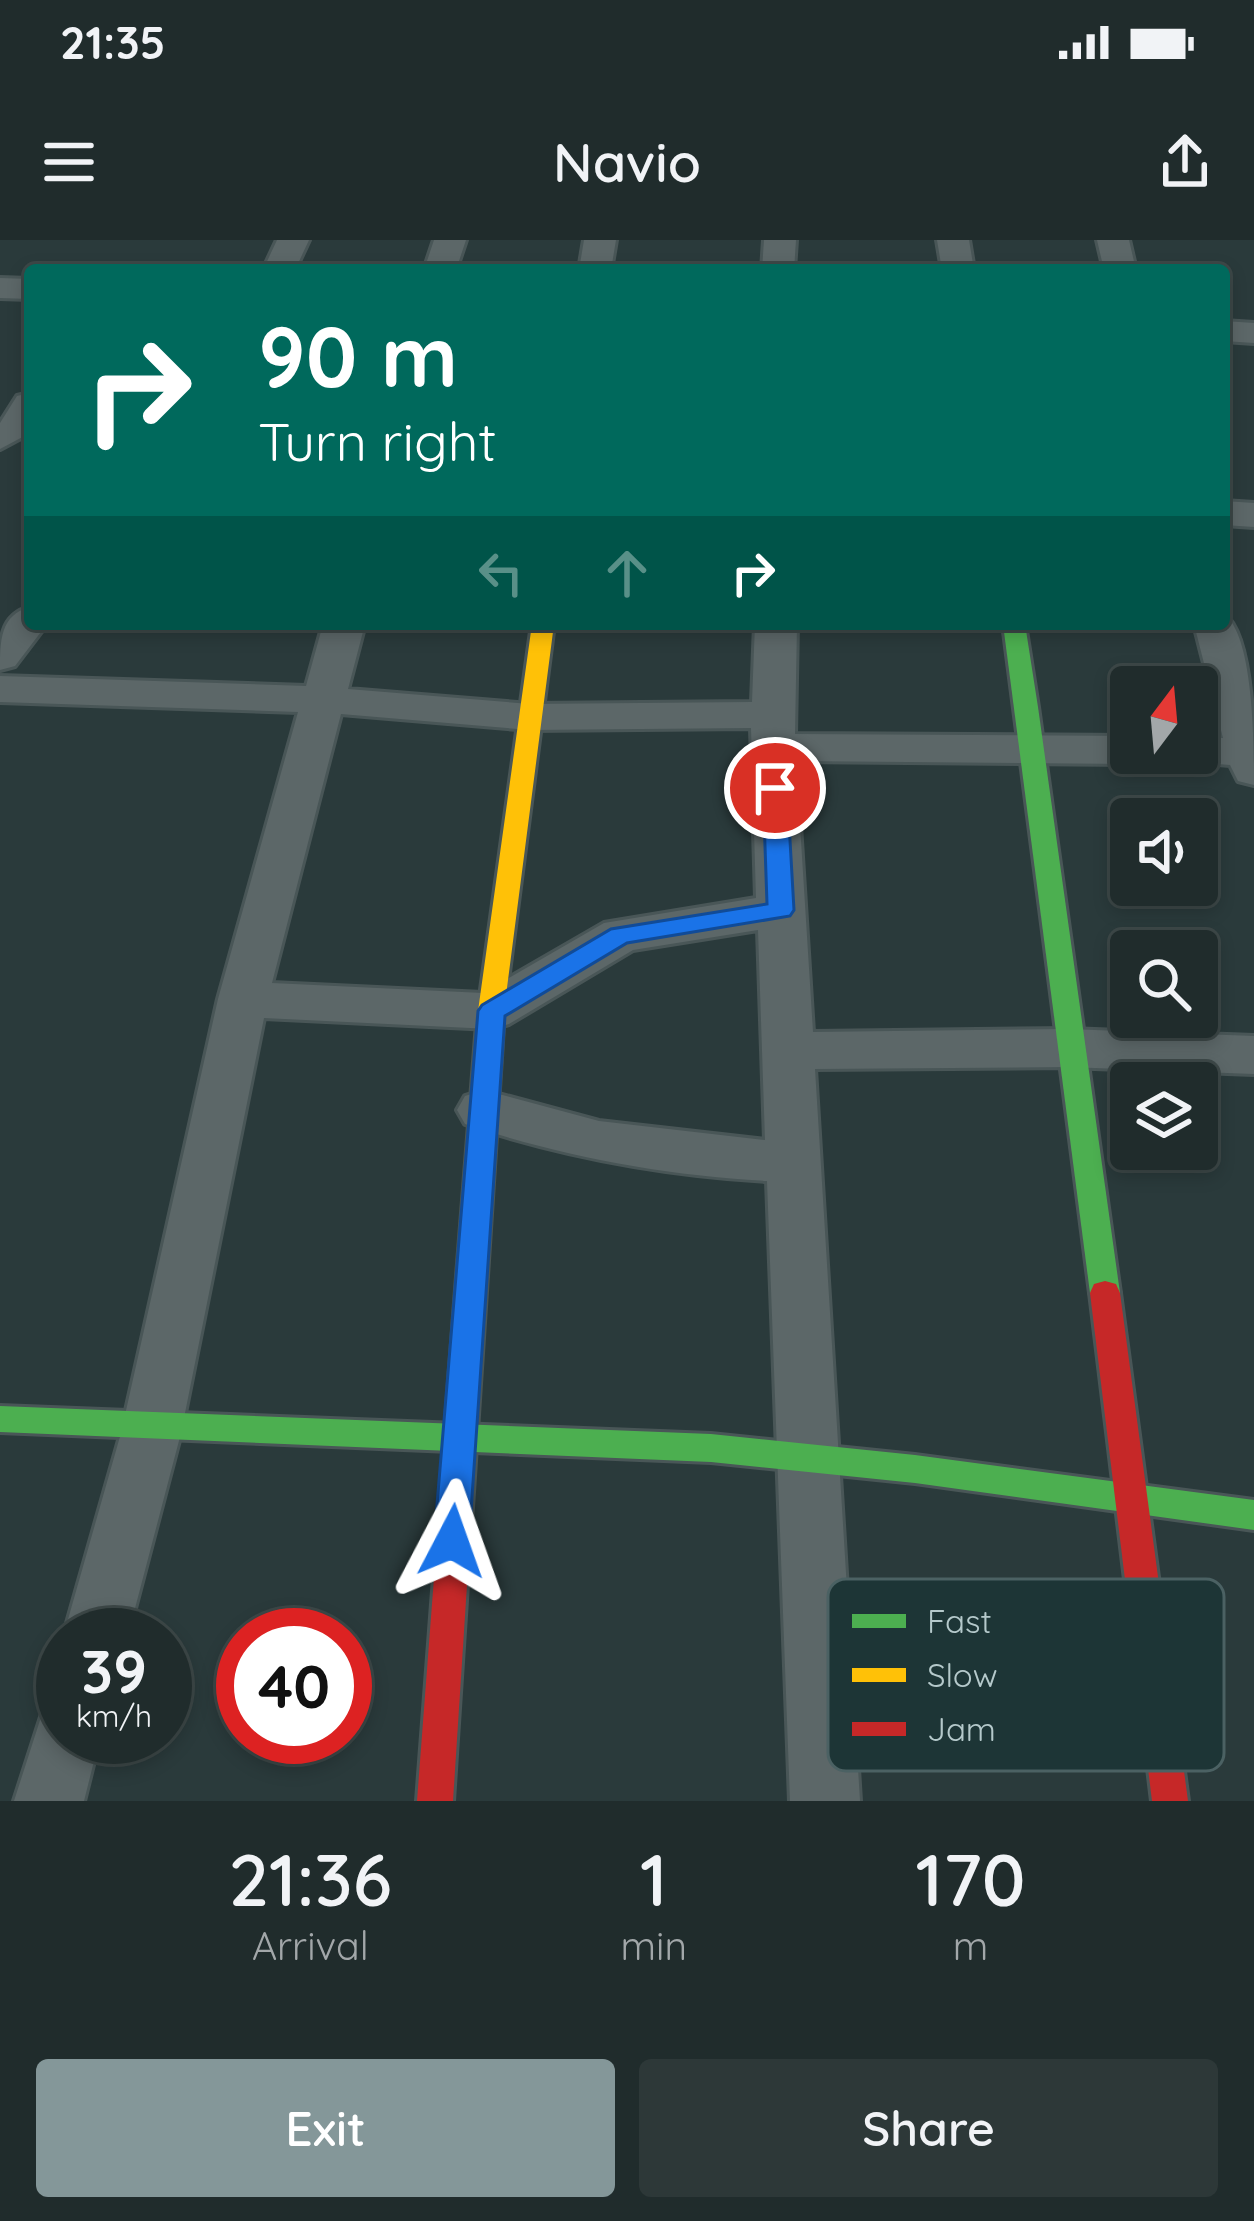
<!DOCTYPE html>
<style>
body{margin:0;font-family:Quicksand,sans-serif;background:#2d3838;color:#f1f3f6;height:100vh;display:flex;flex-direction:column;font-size:45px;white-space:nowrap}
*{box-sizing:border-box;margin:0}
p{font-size:39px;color:#a2a7a9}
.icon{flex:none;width:66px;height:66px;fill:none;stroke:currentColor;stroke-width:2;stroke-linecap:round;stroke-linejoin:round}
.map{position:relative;height:1561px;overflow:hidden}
.panel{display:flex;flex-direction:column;background:#202c2c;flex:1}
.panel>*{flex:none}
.top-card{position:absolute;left:24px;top:24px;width:1206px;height:366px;border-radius:12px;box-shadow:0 6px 18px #0003,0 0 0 3px #3d4848;background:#00695c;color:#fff;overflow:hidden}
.needle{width:78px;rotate:16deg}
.controls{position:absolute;left:1110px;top:426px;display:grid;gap:24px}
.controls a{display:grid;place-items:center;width:108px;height:108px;border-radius:12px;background:#202c2c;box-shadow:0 6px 18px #0003,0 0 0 3px #3d4848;font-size:60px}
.speed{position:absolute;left:36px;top:1368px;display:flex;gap:24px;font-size:60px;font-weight:700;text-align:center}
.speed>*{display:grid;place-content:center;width:156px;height:156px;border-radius:50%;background:#202c2c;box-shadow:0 6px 18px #0003,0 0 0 3px #3d4848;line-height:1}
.speed small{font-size:30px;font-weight:400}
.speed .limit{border:18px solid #d22;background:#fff;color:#111}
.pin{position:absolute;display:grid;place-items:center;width:102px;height:102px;color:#fff;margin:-51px;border:6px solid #fff;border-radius:50%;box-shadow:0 3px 12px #0007}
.me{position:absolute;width:132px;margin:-66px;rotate:4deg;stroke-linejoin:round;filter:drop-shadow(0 0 9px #0008)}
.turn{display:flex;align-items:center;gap:42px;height:252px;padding:0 36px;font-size:54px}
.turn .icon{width:156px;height:156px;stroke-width:2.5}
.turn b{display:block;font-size:84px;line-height:102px}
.lanes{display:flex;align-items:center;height:114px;padding:0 36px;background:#0003;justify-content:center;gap:60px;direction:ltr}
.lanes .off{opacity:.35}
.eta{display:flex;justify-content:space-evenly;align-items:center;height:204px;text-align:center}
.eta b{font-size:72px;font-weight:600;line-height:84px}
.primary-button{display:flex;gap:24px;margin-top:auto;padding:24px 36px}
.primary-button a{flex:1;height:138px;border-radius:12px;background:#849799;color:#fff;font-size:48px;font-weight:600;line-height:138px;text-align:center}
.primary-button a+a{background:#2d3838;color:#f1f3f6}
.status{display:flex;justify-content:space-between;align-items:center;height:84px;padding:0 60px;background:#202c2c;direction:ltr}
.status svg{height:33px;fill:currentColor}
header{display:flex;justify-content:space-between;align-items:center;height:156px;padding:0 36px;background:#202c2c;font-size:54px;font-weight:600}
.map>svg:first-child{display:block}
</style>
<div class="status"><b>21:35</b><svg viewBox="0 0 49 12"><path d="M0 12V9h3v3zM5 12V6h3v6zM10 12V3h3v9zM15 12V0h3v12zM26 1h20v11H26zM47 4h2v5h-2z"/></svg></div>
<header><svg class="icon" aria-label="menu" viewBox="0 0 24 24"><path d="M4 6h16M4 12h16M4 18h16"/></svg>Navio<svg class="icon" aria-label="share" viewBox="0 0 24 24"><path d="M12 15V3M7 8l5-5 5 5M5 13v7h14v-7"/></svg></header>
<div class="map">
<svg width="1254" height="1561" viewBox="0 0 1254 1561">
<rect width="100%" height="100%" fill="#2a3a3b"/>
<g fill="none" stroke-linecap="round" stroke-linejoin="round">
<defs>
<g id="street">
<path d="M277 0H309L295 30H263Z"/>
<path d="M434 0H466L456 30H424Z"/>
<path d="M584 0H616L611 30H579Z"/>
<path d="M764 0H796L794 30H762Z"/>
<path d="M937 0H969L974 30H942Z"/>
<path d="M1097 0H1129L1136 30H1104Z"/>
<path d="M0 38 30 39V59L0 58Z"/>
<path d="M1224 81 1254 83V103L1224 101Z"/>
<path d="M30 153V193L0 209V183L17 156Z"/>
<path d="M1224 261 1254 263V287L1224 285Z"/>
<path d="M30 367V384H47L15 426 0 430C0 401 0 375 30 367Z"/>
<path d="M1224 374C1254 396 1254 505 1254 545L1238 541 1230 525 1181 521 1176 513H1197V497L1223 498 1194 384H1224Z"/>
<path d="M323 384H365L348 449 530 464 752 462 755 384H797L795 494 1131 496V513H1151L1147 520 1131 524 796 521 813 792 1068 789 1254 796V834L1068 827 815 829 860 1561H790L767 941C663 935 564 917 465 884L457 870 465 856 484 850 599 881 765 900 758 690 633 710 509 784 491 789 264 778 181 1193 128 1395 63 1397 121 1193 218 759 298 472 0 462V436L306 446ZM341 474 530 490 751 488 756 658 604 683 483 753 272 743Z"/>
<path d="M63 1466V1497H100L84 1561H14L42 1474Z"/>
</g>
<g id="fast">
<path d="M1003 384H1025L1038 467 1120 1053 1116 1062 1105 1065 1094 1062 1090 1053Z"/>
<path d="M0 1166 711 1194 915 1215 1254 1260V1290L915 1243 711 1222 0 1192Z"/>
</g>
<path id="slow" d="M532 384H554L504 771 487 1036 483 1044 472 1048 461 1044 457 1036 478 771Z"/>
<g id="jam">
<path d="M472 1024 483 1028 487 1036 453 1561H417L457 1036 461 1028Z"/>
<path d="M1105 1041 1116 1044 1120 1053 1188 1561H1152L1090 1053 1094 1044Z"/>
</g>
</defs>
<use href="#street" stroke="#495657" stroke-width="6"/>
<use href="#fast" stroke="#495657" stroke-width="6"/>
<use href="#slow" stroke="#495657" stroke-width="6"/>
<use href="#jam" stroke="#495657" stroke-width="6"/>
<use href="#street" fill="#5c6768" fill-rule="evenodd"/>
<use href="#fast" fill="#4caf50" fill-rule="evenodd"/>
<use href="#slow" fill="#ffc107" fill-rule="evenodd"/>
<use href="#jam" fill="#c62828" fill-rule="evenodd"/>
</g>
<path fill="#1a73e8" stroke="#114b97" stroke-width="3" d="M775 540 787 548 794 670 790 676 627 703 505 776 469 1301 464 1312 452 1316 439 1312 434 1301 478 771 482 765 611 689 767 664 763 548Z"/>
<rect x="828" y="1339" width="396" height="192" rx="18" fill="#1d3536" stroke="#4b6163" stroke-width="3"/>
<rect x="852" y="1374" width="54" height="14" fill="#4caf50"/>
<rect x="852" y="1428" width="54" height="14" fill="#ffc107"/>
<rect x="852" y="1482" width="54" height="14" fill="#c62828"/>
<g font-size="33" fill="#b5c9cb">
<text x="927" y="1393">Fast</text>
<text x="927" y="1447">Slow</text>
<text x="927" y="1501">Jam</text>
</g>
</svg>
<div class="controls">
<a><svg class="needle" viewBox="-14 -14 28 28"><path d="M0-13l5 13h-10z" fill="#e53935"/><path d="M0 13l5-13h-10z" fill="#a2a7a9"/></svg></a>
<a><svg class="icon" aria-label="sound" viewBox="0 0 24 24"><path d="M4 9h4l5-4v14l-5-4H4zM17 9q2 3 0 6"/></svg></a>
<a><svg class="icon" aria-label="search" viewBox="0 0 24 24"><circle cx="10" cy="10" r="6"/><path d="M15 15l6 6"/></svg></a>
<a><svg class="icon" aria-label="layers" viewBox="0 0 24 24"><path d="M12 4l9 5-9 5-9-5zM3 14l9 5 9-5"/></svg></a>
</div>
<div class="speed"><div>39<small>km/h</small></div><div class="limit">40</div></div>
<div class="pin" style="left:775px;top:548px;background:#d93025"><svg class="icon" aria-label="arrive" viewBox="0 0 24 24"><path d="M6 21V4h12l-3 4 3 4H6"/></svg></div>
<svg class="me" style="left:452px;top:1301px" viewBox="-20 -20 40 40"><path d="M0-17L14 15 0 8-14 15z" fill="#1a73e8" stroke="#fff" stroke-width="4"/></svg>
<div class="top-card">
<div class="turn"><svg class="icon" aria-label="right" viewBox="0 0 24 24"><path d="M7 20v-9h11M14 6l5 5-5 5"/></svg><div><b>90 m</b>Turn right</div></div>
<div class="lanes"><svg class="icon off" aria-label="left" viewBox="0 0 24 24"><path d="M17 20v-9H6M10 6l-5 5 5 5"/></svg><svg class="icon off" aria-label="ahead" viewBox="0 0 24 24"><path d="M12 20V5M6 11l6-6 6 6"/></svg><svg class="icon" aria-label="right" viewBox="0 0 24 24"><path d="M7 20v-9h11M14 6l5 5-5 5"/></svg></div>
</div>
</div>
<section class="panel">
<div class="eta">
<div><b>21:36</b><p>Arrival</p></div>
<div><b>1</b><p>min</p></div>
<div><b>170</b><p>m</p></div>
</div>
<div class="primary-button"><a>Exit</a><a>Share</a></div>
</section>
